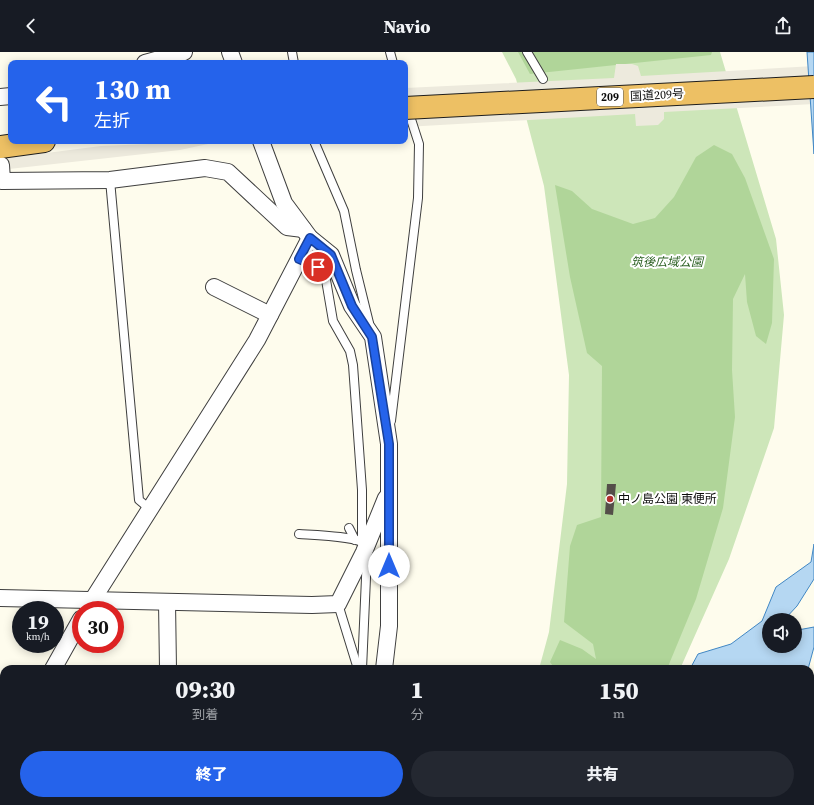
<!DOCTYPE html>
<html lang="ja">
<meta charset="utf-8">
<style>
body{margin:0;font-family:"Source Serif 4","Noto Sans JP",serif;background:#242831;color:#f1f3f6;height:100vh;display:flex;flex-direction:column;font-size:15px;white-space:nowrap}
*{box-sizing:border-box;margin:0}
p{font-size:13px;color:#9ea1a6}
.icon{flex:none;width:22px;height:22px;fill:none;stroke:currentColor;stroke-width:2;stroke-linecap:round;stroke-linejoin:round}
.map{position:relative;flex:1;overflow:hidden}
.details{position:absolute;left:0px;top:613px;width:814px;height:140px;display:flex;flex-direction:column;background:#171b24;border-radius:12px 12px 0 0;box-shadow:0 2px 10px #0003}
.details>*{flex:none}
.hud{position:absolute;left:8px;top:8px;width:400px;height:84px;border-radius:8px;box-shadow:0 2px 10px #0003;background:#2563eb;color:#fff;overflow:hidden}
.buttons{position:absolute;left:762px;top:561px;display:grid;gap:8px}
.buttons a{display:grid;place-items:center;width:40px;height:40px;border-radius:50%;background:#171b24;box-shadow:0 2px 10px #0003;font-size:20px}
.speed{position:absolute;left:12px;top:549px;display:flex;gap:8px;font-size:20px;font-weight:700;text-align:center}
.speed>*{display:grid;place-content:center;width:52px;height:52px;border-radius:50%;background:#171b24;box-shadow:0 2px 10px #0003;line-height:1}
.speed small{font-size:10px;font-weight:400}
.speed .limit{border:6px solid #d22;background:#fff;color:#111}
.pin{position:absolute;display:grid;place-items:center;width:34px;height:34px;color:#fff;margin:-17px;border:2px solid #fff;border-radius:50%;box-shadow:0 1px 4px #0007}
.me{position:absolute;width:44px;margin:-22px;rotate:0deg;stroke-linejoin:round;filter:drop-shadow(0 0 3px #0008)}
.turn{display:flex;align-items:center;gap:14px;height:84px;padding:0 20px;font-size:18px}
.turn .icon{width:52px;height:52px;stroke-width:2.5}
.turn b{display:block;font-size:28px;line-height:34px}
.eta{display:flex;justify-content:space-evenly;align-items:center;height:68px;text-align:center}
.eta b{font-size:24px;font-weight:800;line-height:28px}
.action{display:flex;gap:8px;margin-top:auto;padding:8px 20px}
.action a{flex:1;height:46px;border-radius:24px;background:#2563eb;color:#fff;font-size:16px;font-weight:800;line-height:46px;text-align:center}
.action a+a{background:#242831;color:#f1f3f6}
header{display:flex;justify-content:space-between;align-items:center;height:52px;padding:0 20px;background:#171b24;font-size:18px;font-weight:800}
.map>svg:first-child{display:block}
</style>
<header><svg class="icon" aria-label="back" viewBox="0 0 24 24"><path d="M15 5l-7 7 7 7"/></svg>Navio<svg class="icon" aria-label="share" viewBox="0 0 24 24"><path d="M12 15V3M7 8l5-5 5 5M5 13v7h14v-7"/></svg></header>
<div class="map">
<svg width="814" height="753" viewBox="0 0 814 753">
<rect width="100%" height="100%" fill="#fefced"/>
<g fill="#cde6b9">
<path d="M502 0H720L776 187 784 263 774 376 729 507 680 617H539L549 580 567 432 569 323 544 134 516 27Z"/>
<path d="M501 749H618L616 753H500Z"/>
</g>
<g fill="#b0d599">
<path d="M518 0H712L711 3 530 22Z"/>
<path d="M714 93 732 102 745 126 774 207 772 271 766 292 756 284 747 250 745 222 733 247 732 318 735 365 723 456 696 547 667 617H555L550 610 560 588 582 597 596 607 593 592 564 570 570 494 577 473 601 465 602 314 587 301 570 225 555 133 572 139 592 157 633 172 655 166 674 145 696 105Z"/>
</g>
<g fill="#edeadd">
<path d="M616 12H632L638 14 641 24 814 14V25L405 45V36L614 26Z"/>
<path d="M814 44V52L664 60V67L658 73 636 74 635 62 405 75V65Z"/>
<path d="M173 89H222L180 98 0 118V107L101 94 149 92Z"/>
</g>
<g fill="#b5d7f2" stroke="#4187c4">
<path d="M807 0H814V102Z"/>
<path d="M814 492V527L797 554 784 568H769V594H795V581L798 578 814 575V595L808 617H690L698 602 731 592 762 569 776 535 811 510Z"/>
<path d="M814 671V753H779L781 749H810V679Z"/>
<path d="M617 749H695L693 753H615Z"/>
</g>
<path fill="#544e49" d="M607 432H616L613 463 605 462Z"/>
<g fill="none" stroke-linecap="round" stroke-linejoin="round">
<defs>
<g id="service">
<path d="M292 0 294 11"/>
<path d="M390 0 393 11"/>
<path d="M527 0 543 27"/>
<path d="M314 89 344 159 356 218 369 271"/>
<path d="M110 128 139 448 150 457"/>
<path d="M299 207 318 215 326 228 333 269 350 299 353 313 362 438V490"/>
<path d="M391 369 418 146 419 92 408 58"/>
<path d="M349 476 355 488"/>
<path d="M299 482C313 483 356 484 365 492"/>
<path d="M338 552 358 617"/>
<path d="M362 617 367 503"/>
<path d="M182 749V753"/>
<path d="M338 753 341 749"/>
</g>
<g id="minor">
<path d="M230 0 234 11"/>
<path d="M145 11 184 0"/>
<path d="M0 45 11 44"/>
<path d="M261 89 284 151 310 186 331 203 352 254 373 285 389 392V574L384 617"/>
<path d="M1 113 2 129 110 128 205 116 228 120 287 175 303 177"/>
<path d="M214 235 270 263"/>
<path d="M0 546 312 553 338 552 364 500 386 446"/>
<path d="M167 550 168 617"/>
<path d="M88 555 257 288 310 186"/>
<path d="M53 617 81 567"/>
<path d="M0 712 4 705"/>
<path d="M363 753 364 749"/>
</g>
<path id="trunk" d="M0 95 44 89"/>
</defs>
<use href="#service" stroke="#3f3f3f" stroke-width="10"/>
<use href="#minor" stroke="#3f3f3f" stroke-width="18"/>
<use href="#trunk" stroke="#1d1d1d" stroke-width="24"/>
<use href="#service" stroke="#fff" stroke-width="8"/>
<use href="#minor" stroke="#fff" stroke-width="16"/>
<use href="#trunk" stroke="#edc064" stroke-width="22"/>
<defs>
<path id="trunk-bridge" d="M405 56 814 35"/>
</defs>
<use href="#trunk-bridge" stroke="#1d1d1d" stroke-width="24" stroke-linecap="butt"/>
<use href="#trunk-bridge" stroke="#edc064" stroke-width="22"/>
</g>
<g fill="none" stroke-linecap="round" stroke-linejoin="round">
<defs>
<path id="route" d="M318 215 299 207 310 186 331 203 352 254 372 285 389 392V514"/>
</defs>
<use href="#route" stroke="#184099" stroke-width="10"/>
<use href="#route" stroke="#2563eb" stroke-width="7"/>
</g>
<circle fill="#b3302e" stroke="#fff" stroke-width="1.5" cx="610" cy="447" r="4"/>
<g text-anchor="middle" stroke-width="4" stroke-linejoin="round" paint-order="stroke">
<rect fill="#fff" stroke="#555" stroke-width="1" x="597" y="36" width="26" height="18" rx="3"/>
<g font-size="11" font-weight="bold" fill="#0c0c0c">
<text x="610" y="49">209</text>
</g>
<g font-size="12" fill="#0c0c0c" stroke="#fff">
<text transform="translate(657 43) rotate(-3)" y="4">国道209号</text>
</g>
<g font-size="12" font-style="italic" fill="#2a5f21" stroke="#fff">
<text x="667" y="214">筑後広域公園</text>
</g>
<g font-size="12" fill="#0c0c0c" stroke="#fff" text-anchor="start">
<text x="618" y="451">中ノ島公園 東便所</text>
</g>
</g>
</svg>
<div class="buttons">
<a><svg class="icon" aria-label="sound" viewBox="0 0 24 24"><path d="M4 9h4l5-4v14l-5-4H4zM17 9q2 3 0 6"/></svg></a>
</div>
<div class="speed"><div>19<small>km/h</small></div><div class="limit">30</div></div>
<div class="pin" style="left:318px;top:215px;background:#d93025"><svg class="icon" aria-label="arrive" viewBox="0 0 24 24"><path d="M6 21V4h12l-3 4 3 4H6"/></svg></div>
<svg class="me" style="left:389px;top:514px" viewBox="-20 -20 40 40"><circle r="19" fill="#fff"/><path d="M0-13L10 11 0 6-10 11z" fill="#2563eb"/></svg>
<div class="hud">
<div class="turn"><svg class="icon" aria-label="left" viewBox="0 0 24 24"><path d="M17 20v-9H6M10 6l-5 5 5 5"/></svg><div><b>130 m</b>左折</div></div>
</div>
<section class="details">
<div class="eta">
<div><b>09:30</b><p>到着</p></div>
<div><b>1</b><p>分</p></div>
<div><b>150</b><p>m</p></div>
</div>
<div class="action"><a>終了</a><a>共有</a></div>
</section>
</div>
